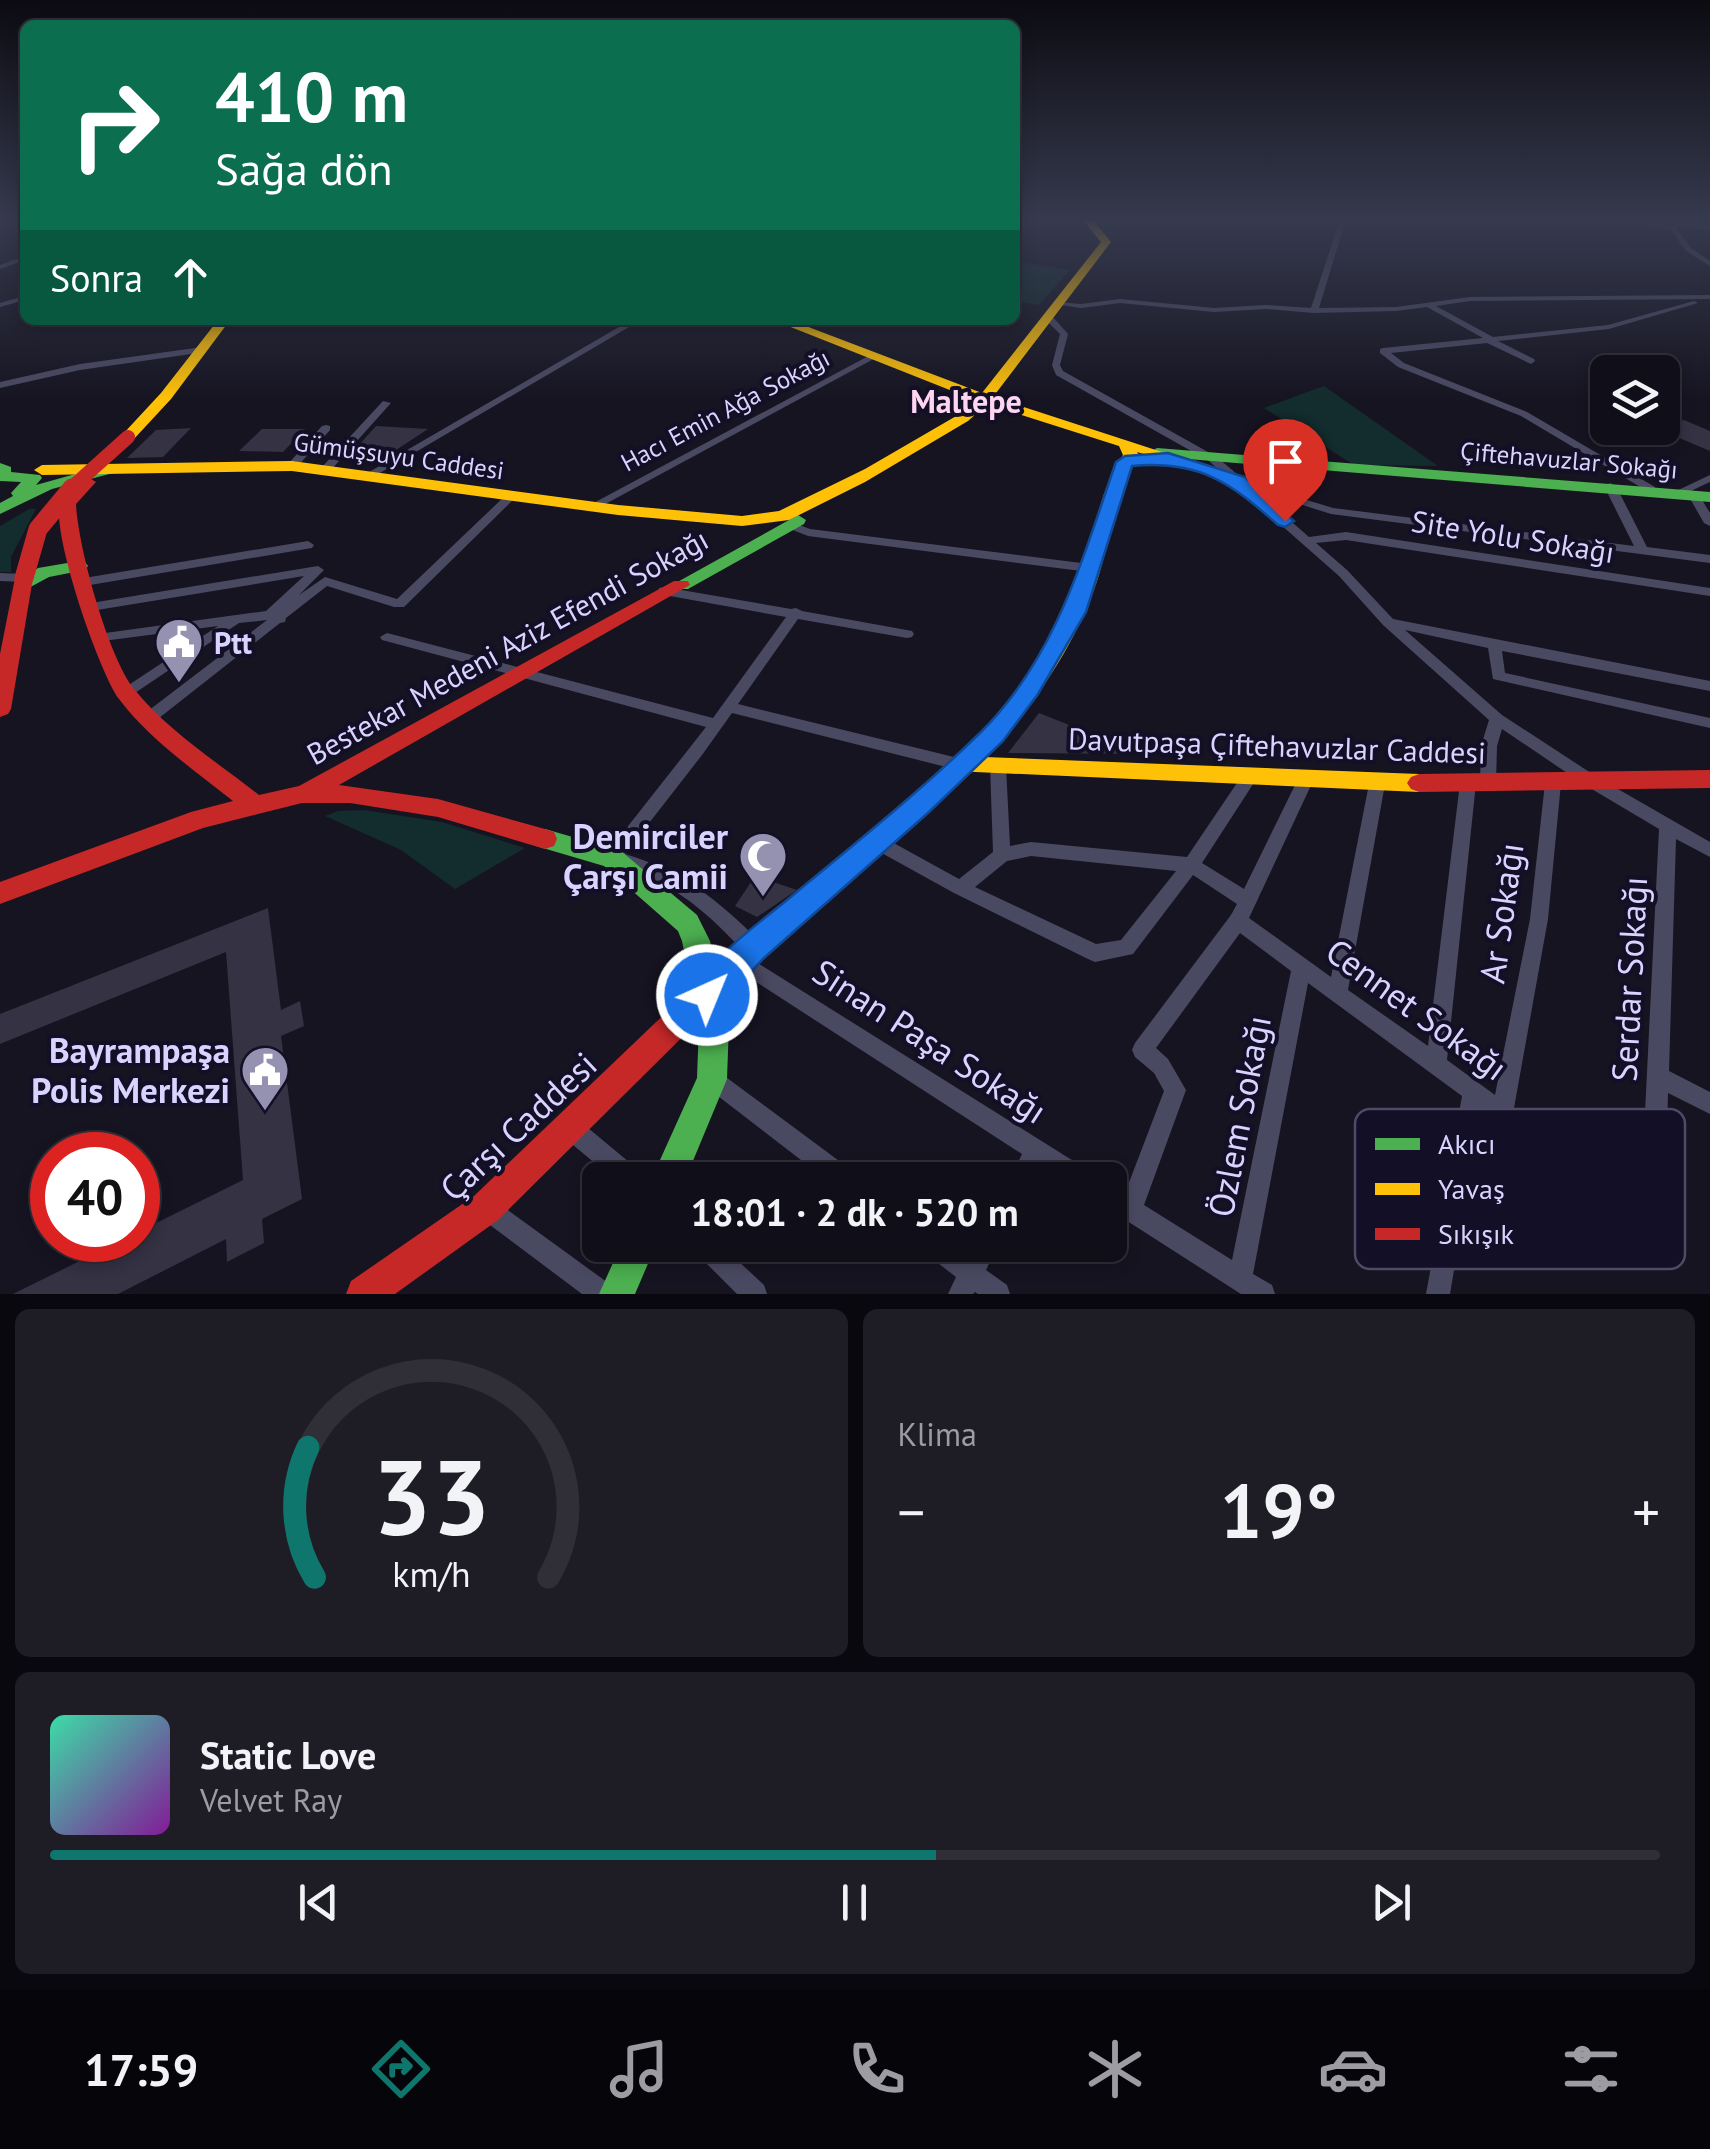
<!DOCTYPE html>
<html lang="tr">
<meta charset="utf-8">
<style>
:root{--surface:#100f19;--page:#1e1d26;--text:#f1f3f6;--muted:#9c9ca2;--line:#302f38;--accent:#0f766e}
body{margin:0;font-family:"PT Sans",sans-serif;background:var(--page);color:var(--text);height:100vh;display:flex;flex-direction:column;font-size:38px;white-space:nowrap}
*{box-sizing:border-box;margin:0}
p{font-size:32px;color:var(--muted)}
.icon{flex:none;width:55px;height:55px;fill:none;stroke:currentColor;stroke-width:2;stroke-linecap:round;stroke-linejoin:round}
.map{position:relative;height:1294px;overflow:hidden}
.details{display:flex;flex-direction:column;gap:15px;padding:15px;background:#09080e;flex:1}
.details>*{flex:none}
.banner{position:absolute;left:20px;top:20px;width:1000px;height:305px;border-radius:15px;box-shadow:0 5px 15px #0003,0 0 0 2px var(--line);background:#0b6e4f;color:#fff;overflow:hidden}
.buttons{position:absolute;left:1590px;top:355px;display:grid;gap:20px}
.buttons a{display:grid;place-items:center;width:90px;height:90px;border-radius:15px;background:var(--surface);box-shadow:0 5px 15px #0003,0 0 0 2px var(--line);font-size:50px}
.speed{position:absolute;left:30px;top:1132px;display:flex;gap:20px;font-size:50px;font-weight:700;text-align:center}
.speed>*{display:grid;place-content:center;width:130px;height:130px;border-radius:50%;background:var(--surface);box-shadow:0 5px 15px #0003,0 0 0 2px var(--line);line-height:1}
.speed .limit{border:15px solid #d22;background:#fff;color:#111}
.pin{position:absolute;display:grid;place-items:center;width:85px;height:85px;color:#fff;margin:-102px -42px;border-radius:50% 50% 50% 0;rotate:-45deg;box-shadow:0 0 10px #0007}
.pin .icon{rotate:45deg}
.me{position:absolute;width:110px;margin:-55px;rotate:44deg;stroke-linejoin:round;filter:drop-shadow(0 0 8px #0008)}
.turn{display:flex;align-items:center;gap:35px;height:210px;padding:0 30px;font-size:45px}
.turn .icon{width:130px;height:130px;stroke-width:2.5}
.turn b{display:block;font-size:70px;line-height:85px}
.then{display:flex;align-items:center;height:95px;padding:0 30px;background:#0003;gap:20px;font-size:38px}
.big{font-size:75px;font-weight:600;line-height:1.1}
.details .tile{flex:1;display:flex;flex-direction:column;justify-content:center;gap:15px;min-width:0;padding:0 35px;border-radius:15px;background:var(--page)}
.details .dial{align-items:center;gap:0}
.dial svg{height:260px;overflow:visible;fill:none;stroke:var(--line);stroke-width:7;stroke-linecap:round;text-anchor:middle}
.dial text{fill:var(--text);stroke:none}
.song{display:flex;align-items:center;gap:30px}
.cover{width:120px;height:120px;border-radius:15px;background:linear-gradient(135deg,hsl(160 70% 55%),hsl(290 70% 35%))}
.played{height:10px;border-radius:5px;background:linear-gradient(90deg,var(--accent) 55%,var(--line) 55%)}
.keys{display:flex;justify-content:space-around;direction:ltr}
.heat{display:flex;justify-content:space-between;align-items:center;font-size:55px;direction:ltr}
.details .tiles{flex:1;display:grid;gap:15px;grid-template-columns:1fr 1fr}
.tile:last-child{grid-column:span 2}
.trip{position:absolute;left:582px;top:1162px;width:545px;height:100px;border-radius:15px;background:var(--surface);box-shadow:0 5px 15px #0003,0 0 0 2px var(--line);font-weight:600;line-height:100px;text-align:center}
.dock{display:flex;height:160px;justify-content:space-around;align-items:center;background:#06060a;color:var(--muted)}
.dock .icon{width:70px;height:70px}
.dock .on{color:var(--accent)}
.dock b{font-size:45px;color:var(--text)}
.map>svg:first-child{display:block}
.green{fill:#132c2d}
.building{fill:#343243}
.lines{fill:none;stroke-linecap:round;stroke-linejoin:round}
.street{fill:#4a4962;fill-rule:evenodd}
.fast{fill:#4caf50;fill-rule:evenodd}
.slow{fill:#ffc107;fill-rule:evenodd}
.jam{fill:#c62828;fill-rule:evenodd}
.jam-bridge-far1{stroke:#c62828;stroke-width:14}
.jam-bridge{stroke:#c62828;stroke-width:19}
.route{fill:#1a73e8;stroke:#114b97;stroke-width:2.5}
.labels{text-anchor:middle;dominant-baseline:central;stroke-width:8;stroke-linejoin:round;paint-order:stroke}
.far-street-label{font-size:25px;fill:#d9d4ff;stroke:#130f26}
.street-label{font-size:30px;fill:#d9d4ff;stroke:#130f26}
.poi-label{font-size:30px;font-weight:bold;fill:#d9d4ff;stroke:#130f26;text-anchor:start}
.far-district-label{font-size:32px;font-weight:bold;fill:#ffd6f0;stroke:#130f26}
.near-poi-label{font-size:35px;font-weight:bold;fill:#d9d4ff;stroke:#130f26;text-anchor:end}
.near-street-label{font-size:35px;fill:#d9d4ff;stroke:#130f26}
.key{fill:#130f26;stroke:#4e4a67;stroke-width:2.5}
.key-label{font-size:28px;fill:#d9d4ff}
</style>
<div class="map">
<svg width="1710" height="1294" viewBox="0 0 1710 1294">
<rect width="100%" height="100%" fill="#161421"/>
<path class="green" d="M1015,261L1070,270L1039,305L1015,301Z
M1324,386L1438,466L1354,465L1264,408Z
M29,509H36L11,557V572H0V526Z
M364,810L442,822L525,848L455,889L401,850L325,816L338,811Z"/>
<path class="building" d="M1684,420L1710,431V451L1658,429Z
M376,426L428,429L381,460L348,457Z
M191,428L163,457L127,458L156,430Z
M262,429H305L283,452L239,451Z
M1039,713L1142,754H1141L1008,753Z
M755,876L797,890L757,917L735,906Z
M268,908L281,1010L300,1001L304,1026L281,1036L302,1199L262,1219L264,1243L227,1262L226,1239L118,1294H13L122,1240H138V1232L243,1180L226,952L0,1044V1014Z"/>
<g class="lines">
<path class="street" d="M1340,219H1346L1319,308L1396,307L1470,297L1710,295V299L1470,301L1436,306L1493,337L1608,325L1694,301L1698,303L1609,329L1498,341L1534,359L1535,361L1531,364L1487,343L1391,353L1404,363L1527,412L1655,487V491H1647L1521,416L1398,367L1380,353V349L1383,348L1483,338L1427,307L1396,311L1314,313L1266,309L1214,312L1120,303L1081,308L1054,304L1058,302L1081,304L1120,299L1214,308L1266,305L1311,308Z
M1614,219H1627L1672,226L1680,219H1686L1683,222L1710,226V230L1680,226L1677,228L1691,248L1710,261V266L1686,251L1671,230Z
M25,256V260L0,269V265Z
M25,296V300L0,307V303Z
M1045,315H1051L1068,334L1060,365L1063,371L1217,457L1245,481L1333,508L1634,546L1604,486L1610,483L1616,486L1647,547L1710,555V563L1331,514L1255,490L1309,537L1346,532L1710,588V596L1346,540L1316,543L1347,570L1393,619L1710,681V691L1502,651L1505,673L1710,718V728L1493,679L1488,648L1405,630L1502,715L1597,777L1710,842V857L1676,839L1669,1071L1710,1092V1114L1668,1093L1665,1195L1656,1214C1645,1219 1634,1219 1623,1214L1481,1110L1450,1294H1426L1462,1096L1308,983L1253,1274L1272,1285L1275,1294H1241L1110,1210V1185L1125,1193L1164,1091L1154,1073L1135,1057L1132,1050L1135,1043L1231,915L1237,904L1193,875L1133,954L1095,962L1088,959L954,893L869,846L866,841L869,836L875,834L881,836L959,879L993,852L990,766L992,762L998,760L1004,762L1006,766L1010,846L1031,842L1187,857L1243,774L1249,772L1255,774L1257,778L1202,863L1244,889L1297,781L1299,777L1305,775L1311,777L1313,781L1249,918L1331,977L1369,784L1371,780L1377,778L1383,780L1385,784L1348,990L1428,1046L1460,783L1462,779L1468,777L1474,779L1476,783L1447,1060L1495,1095L1530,919L1545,783L1547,779L1553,777L1559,779L1561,783L1548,919L1514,1108L1634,1194H1641L1659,829L1585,785L1502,729L1497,746L1496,783L1494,787L1488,789L1482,787L1480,783L1481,746L1489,720L1383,625L1339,576L1230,480L1167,461L1121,464L1120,462L1125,459L1168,455L1220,471L1209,461L1056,375L1052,365L1060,334L1045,319ZM1031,856L1176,871L1121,940L1096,944L975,887L1007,861ZM1240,933L1291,971L1232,1260L1144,1205L1186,1090L1168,1059L1156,1048Z
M631,320H641L373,477L369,478L364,475Z
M202,347L206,350L205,352L80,370L0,388V382L80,364Z
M874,353L881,355L598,508H590L588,506Z
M383,401L391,403L330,471H322V467Z
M326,425L330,426V430L296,468H288V464L322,426Z
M1710,475V482L1682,495L1678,496L1672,493Z
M1694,492L1698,493L1710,513V526L1704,523L1688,495Z
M511,493L515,494V498L404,607H394L327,586L286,618L285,622L280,623L154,722H144L142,718L144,714L267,620L239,623L126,699L119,694L121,690L218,626L103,641L98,640L96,637L98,634L266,611L304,576L91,611L84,607L91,603L318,566L324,570L299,595L325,577L397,599L507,494Z
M789,521L810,529L1089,564L1095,568L1089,572L808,536L785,527L783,525Z
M308,541L314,545L312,548L84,586L78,582L84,578Z
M0,573L24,574L30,578L24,582L0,581Z
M664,587L791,609L796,608L802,611L912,631L914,634L912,637L907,638L798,619L738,704L962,759L968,761L970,765L968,769L962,771L732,713L702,755L625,854C680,870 720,901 760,942L762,948L760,954L753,956L746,954C718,924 690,896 652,879C637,872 621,868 606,863L603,858L706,727L382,640L380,637L387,633L713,718L786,617L659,594L658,591L659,588Z
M740,952L1091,1172L1094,1180H1062L1040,1166L1033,1180H1010L1022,1154L733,967L730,961L733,955Z
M712,1068L719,1072L854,1172L857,1180H827L705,1086L701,1079L705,1072Z
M568,1115L576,1118L641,1172L644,1180H615L560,1134L557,1126L560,1118Z
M486,1196L494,1200L611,1285L614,1294H582L478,1216L474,1208L478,1200Z
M692,1245H721L764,1285L767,1294H737L696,1253Z
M921,1245H953L967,1256L973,1245H998L986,1270L1007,1285L1010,1294H978L975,1292L973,1294H948L956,1277L925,1253Z"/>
<path class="fast" d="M1157,448L1710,492V502L1152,456L1149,453Z
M0,463L11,467V472L40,475L42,478L36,485L111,464L119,469L117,472L52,489L0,514V503L13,496L11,493L21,482L0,481Z
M798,515L806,520L804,524L688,589H674L672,585Z
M79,561L85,562L88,566L85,570L49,577L23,591L14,585L38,568Z
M545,829L621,851L697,915L710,941L729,1024L727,1079L685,1180H651L697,1078L699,1024L682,941L678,931L604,866L536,846L533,839L536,832Z
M621,1245H656L635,1294H599Z"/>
<path class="slow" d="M1082,219H1092L1111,242L993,397L1165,453L1157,458L1137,452L1139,455C1115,492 1111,539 1097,581C1075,646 1033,708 984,757L1419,774L1427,777L1431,783L1427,789L1419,792L954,771L951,765L954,759C1007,707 1055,649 1080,578C1094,536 1099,491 1123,455L1119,446L987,404L968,421L865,482L789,520L742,526L618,515L292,471L42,475L34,470L42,465L292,461L618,505L742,516L779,511L865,469L958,415L975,400L773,320H790L982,393L1101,242Z
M218,320H230L171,399L133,440H123V434L161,393Z"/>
<path class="jam" d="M88,477L96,482L76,504C78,547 108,656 134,689C168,731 217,762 259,795L299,786L674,581H688L690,585L339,785L438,799L545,829L554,832L557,839L554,846L545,849L438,817L350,803H302L203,828L0,904V882L191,812L233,801C194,770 149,739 119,699C99,672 51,533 60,502C64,490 77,481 88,477Z
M24,573L33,578L11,709L8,714L0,717V654L15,578Z
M965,753L973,756L976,762L973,768L763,957L498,1220L395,1294H346L351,1281L474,1196L743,939L957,756Z
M1710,770V788L1419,792L1411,789L1407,783L1411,777L1419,774Z"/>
<path class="jam-bridge-far1" d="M69,490L128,437"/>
<path class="jam-bridge" d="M24,578L38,529L72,488"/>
</g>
<linearGradient id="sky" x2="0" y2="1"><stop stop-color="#0c0b12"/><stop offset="0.55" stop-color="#363a4e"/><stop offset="1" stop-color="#363a4e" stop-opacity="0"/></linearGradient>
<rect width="1710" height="400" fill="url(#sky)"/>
<path class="route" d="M1168,453L1245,477L1294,521L1285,527L1278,525C1230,482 1199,460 1132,466L1086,612L1038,694L1003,741L929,812L764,958L719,1006L707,1011L695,1006L691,995C706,961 758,924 787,900C853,845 921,791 982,731C1056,657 1083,557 1116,462L1125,456Z"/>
<defs>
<g id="civic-pin" transform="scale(2.5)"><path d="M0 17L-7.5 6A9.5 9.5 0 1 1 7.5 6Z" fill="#9591b1" stroke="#130f26"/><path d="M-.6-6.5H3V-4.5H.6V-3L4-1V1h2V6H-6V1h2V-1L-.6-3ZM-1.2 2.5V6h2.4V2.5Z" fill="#fff"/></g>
<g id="mosque-pin" transform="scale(2.5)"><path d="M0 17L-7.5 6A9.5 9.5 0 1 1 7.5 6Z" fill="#9591b1" stroke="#130f26"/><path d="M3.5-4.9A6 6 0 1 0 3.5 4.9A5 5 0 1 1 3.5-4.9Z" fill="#fff"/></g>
</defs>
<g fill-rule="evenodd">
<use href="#civic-pin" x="179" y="642"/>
<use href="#mosque-pin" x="763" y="856"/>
<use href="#civic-pin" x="265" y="1070"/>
</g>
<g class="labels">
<g class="far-street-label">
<text transform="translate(725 410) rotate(-28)">Hacı Emin Ağa Sokağı</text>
<text transform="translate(399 456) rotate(8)">Gümüşsuyu Caddesi</text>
<text transform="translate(1569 460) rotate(5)">Çiftehavuzlar Sokağı</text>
</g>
<g class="street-label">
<text transform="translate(1513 536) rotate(9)">Site Yolu Sokağı</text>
<text transform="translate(507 646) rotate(-29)">Bestekar Medeni Aziz Efendi Sokağı</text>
<text transform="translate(1277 745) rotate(2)">Davutpaşa Çiftehavuzlar Caddesi</text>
</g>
<g class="poi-label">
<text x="214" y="642">Ptt</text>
</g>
<g class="far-district-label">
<text x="966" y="401">Maltepe</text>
</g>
<g class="near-poi-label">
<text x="728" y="836">Demirciler<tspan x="728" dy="40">Çarşı Camii</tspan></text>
<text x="230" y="1050">Bayrampaşa<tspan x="230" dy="40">Polis Merkezi</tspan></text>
</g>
<g class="near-street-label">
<text transform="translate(1501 913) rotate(-82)">Ar Sokağı</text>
<text transform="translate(1629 979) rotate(-87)">Serdar Sokağı</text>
<text transform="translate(1417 1009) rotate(36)">Cennet Sokağı</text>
<text transform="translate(930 1041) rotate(33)">Sinan Paşa Sokağı</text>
<text transform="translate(1239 1116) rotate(-79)">Özlem Sokağı</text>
<text transform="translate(518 1126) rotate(-43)">Çarşı Caddesi</text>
</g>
</g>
<rect x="1355" y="1109" width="330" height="160" rx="15" class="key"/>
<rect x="1375" y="1138" width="45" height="12" fill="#4caf50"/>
<rect x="1375" y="1183" width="45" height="12" fill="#ffc107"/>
<rect x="1375" y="1228" width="45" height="12" fill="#c62828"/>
<g class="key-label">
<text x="1438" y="1154">Akıcı</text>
<text x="1438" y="1199">Yavaş</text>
<text x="1438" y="1244">Sıkışık</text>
</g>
</svg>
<div class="buttons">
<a><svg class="icon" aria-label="layers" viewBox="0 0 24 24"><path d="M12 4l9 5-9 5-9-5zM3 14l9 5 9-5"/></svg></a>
</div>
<div class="speed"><div class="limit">40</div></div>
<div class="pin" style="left:1285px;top:521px;background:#d93025"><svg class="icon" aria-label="arrive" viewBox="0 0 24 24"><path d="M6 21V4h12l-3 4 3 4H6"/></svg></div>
<svg class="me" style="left:707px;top:995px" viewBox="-20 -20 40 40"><circle r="17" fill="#1a73e8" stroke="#fff" stroke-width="3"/><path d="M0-11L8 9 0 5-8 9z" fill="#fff"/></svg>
<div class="trip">18:01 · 2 dk · 520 m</div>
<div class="banner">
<div class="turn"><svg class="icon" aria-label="right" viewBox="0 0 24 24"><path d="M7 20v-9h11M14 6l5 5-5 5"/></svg><div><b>410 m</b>Sağa dön</div></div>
<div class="then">Sonra<svg class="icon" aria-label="ahead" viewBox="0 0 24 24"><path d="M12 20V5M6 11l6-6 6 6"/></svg></div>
</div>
</div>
<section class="details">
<div class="tiles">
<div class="tile dial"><svg viewBox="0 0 100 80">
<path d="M14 69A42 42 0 1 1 86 69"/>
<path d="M14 69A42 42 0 0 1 12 29" stroke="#0f766e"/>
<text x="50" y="56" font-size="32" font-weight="700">33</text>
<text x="50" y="72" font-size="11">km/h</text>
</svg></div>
<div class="tile"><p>Klima</p>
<div class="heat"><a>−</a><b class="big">19°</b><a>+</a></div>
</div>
<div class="tile">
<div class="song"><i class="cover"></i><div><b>Static Love</b><p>Velvet Ray</p></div></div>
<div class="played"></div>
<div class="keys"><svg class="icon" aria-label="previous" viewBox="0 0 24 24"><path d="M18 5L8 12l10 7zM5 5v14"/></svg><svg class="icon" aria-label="pause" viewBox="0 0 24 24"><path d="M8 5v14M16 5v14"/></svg><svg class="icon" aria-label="next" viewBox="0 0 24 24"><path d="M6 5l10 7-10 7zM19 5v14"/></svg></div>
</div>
</div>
</section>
<nav class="dock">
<b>17:59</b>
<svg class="icon on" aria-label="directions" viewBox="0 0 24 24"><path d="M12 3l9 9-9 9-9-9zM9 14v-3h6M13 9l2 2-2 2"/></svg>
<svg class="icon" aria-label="music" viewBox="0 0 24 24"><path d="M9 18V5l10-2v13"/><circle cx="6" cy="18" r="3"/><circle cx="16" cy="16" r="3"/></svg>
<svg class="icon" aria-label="phone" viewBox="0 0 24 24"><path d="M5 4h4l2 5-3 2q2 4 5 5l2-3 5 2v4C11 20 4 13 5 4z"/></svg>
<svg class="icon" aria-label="climate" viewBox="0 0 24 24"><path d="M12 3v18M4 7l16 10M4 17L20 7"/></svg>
<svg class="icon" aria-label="car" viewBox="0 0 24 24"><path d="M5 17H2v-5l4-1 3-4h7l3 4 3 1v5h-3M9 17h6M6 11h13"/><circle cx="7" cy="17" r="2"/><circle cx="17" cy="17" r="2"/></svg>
<svg class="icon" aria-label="filters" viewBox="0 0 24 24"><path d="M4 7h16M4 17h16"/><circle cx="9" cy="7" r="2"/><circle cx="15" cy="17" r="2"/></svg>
</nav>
